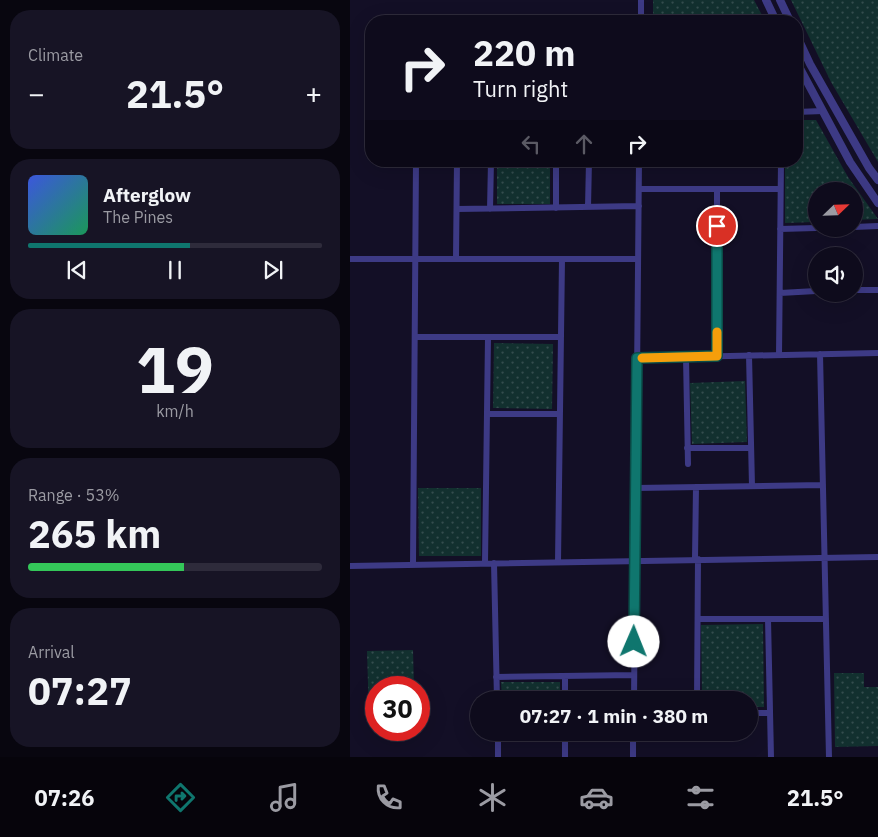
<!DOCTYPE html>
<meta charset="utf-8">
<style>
:root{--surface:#0e0b1c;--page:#171425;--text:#f1f3f6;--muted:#9b9ba3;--line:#2e2b3b;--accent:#0f766e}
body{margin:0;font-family:"IBM Plex Sans",sans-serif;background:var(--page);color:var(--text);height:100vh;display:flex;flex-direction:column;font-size:19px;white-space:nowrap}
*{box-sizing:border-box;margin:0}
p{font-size:16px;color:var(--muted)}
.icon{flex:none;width:28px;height:28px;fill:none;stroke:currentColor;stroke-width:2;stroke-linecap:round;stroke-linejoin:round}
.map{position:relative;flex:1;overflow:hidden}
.details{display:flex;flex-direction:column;gap:10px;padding:10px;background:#08060f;width:350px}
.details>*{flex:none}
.top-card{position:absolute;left:15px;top:15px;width:438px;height:152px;border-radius:20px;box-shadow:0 5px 20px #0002,0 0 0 1px var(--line);background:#0e0b1c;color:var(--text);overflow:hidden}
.needle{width:32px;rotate:67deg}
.tools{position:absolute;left:458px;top:182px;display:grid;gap:10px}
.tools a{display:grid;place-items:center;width:55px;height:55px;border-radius:50%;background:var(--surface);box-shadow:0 5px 20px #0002,0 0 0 1px var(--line);font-size:25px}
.speed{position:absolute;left:15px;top:676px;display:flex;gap:10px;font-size:25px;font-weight:700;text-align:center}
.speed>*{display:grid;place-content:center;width:65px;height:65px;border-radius:50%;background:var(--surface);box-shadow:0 5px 20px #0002,0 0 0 1px var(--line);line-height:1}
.speed .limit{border:8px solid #d22;background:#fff;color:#111}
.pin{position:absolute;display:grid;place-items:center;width:42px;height:42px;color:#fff;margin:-21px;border:2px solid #fff;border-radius:50%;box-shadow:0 1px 5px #0007}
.me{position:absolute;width:55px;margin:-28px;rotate:1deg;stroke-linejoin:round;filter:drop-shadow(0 0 4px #0008)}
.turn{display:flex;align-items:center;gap:18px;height:105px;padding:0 25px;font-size:22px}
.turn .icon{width:65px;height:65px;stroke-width:2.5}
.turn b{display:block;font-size:35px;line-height:42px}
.lanes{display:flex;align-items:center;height:48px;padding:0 25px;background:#0003;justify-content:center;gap:25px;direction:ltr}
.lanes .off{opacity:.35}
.big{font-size:38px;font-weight:700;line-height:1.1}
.details .card{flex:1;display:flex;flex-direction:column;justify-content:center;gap:8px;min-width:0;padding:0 18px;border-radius:20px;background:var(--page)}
.details .dial{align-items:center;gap:0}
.dial b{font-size:65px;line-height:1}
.song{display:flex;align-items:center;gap:15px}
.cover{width:60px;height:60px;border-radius:8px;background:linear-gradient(135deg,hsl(230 70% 55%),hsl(150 70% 35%))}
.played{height:5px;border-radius:2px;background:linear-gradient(90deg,var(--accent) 55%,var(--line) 55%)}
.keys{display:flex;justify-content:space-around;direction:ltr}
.heat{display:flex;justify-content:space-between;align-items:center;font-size:28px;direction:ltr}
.charge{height:8px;border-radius:4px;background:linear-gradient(90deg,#34c759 53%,var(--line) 0)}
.trip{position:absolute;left:120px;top:691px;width:288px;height:50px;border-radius:25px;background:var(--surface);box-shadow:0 5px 20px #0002,0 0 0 1px var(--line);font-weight:700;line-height:50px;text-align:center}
.tab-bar{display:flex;height:80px;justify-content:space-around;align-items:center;background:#06040b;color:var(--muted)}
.tab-bar .icon{width:35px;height:35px}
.tab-bar .on{color:var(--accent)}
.tab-bar b{font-size:22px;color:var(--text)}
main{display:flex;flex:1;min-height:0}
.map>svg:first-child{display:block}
.park{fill:url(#park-dots)}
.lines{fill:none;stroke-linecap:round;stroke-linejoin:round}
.minor{stroke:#3d3a85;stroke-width:6}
.tertiary{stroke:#3d3a85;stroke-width:8}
.route-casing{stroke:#0a4d48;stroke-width:12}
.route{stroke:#0f766e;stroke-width:9}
.slow{stroke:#f59e0b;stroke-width:9}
</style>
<main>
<section class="details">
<div class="card"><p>Climate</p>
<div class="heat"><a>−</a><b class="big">21.5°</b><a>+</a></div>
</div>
<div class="card">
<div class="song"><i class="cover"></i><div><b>Afterglow</b><p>The Pines</p></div></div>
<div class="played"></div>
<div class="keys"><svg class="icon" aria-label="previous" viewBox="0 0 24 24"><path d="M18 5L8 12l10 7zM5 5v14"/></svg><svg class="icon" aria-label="pause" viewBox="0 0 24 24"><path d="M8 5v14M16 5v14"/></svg><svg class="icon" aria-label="next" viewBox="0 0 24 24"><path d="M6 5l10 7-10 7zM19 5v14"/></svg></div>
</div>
<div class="card dial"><b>19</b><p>km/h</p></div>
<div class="card"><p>Range · 53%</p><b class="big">265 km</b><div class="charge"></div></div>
<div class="card"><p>Arrival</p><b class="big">07:27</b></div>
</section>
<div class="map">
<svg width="528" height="757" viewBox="0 0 528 757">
<defs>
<pattern id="park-dots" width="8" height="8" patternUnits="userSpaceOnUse" patternTransform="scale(1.25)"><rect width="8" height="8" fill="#12302f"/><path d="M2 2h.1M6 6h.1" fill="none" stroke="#344d4e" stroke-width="1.8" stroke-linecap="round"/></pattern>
</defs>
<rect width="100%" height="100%" fill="#130f26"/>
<path class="park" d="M303,0H404L415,21H303Z
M441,0H528V162L481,82Z
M446,120H466L498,177L528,219L504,220V191H466V222L435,223V161H446Z
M147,165H200V204H147Z
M144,343L203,344L202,409L143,408Z
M395,381L397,442L342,444L340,383Z
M68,488H131V556H69Z
M413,624L414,707H399V700H352L351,625Z
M63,650L64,687L26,688V716L19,717L17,651Z
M484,673H514V687H528V746L485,747Z
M151,682H210V700H152Z"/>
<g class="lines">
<path class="minor" d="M291,21V0
M446,112L473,111
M178,161L206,162
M289,189H430
M238,207L239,161
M206,208V161
M107,209L289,206
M140,209L141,161
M504,227L528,226
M430,229L466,228
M106,258L107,161
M0,259H288
M504,290H528
M430,293L466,291
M65,337H211
M470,354L479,757
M399,355L402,486
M429,355L431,161
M367,356V189
M336,357L338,464
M287,358L528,353
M137,414H210
M337,448H401
M286,488L473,485
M345,559L346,487
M208,562L212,259
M135,563L138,337
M144,563L147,700
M63,565L66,161
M0,566L528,557
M348,619H476
M418,619L421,757
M146,677L284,675
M215,700V676
M284,700L289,161
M347,700L348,559
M399,713H420
M148,732V757
M148,736L215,734
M215,757V732
M283,757V732"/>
<path class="tertiary" d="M416,0L426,21
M430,0L440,21
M446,34L460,64L519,168L528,180
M446,61L500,162L528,203"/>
</g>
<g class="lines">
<g class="route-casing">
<path id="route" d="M284,642L287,358L367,356V226"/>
</g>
<use href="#route" class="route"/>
<path class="slow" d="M292,358L367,356V332"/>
</g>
</svg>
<div class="tools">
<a><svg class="needle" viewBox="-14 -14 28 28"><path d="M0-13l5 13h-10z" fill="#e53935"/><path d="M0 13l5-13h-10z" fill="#9b9ba3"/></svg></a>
<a><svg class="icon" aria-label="sound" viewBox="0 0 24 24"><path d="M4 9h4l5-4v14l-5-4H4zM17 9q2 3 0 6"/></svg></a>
</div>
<div class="speed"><div class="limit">30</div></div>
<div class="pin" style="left:367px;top:226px;background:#d93025"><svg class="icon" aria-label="arrive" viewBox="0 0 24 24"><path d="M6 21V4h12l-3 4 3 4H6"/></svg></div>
<svg class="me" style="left:284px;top:642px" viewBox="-20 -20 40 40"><circle r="19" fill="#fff"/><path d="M0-13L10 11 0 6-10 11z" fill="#0f766e"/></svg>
<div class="trip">07:27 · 1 min · 380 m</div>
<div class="top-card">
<div class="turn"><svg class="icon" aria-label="right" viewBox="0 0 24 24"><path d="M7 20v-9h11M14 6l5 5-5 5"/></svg><div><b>220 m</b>Turn right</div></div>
<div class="lanes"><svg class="icon off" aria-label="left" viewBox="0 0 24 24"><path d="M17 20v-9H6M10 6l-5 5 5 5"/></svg><svg class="icon off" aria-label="ahead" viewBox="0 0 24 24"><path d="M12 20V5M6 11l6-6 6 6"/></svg><svg class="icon" aria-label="right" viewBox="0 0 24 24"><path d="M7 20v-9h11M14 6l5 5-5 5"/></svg></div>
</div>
</div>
</main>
<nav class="tab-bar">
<b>07:26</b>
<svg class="icon on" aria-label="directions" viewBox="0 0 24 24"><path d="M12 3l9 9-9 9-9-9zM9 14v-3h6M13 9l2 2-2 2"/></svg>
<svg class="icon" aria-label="music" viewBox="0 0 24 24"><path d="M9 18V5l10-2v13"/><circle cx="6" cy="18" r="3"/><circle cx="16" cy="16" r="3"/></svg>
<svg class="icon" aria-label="phone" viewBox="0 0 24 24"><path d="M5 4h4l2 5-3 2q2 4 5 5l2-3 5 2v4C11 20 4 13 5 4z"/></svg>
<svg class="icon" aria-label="climate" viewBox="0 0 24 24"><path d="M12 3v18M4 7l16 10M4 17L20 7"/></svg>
<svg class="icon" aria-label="car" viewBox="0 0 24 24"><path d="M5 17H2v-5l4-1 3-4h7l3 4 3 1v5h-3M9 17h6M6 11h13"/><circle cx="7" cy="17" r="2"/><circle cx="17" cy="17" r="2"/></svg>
<svg class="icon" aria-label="filters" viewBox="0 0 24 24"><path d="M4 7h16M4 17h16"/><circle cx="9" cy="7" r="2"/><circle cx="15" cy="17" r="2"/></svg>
<b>21.5°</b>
</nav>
